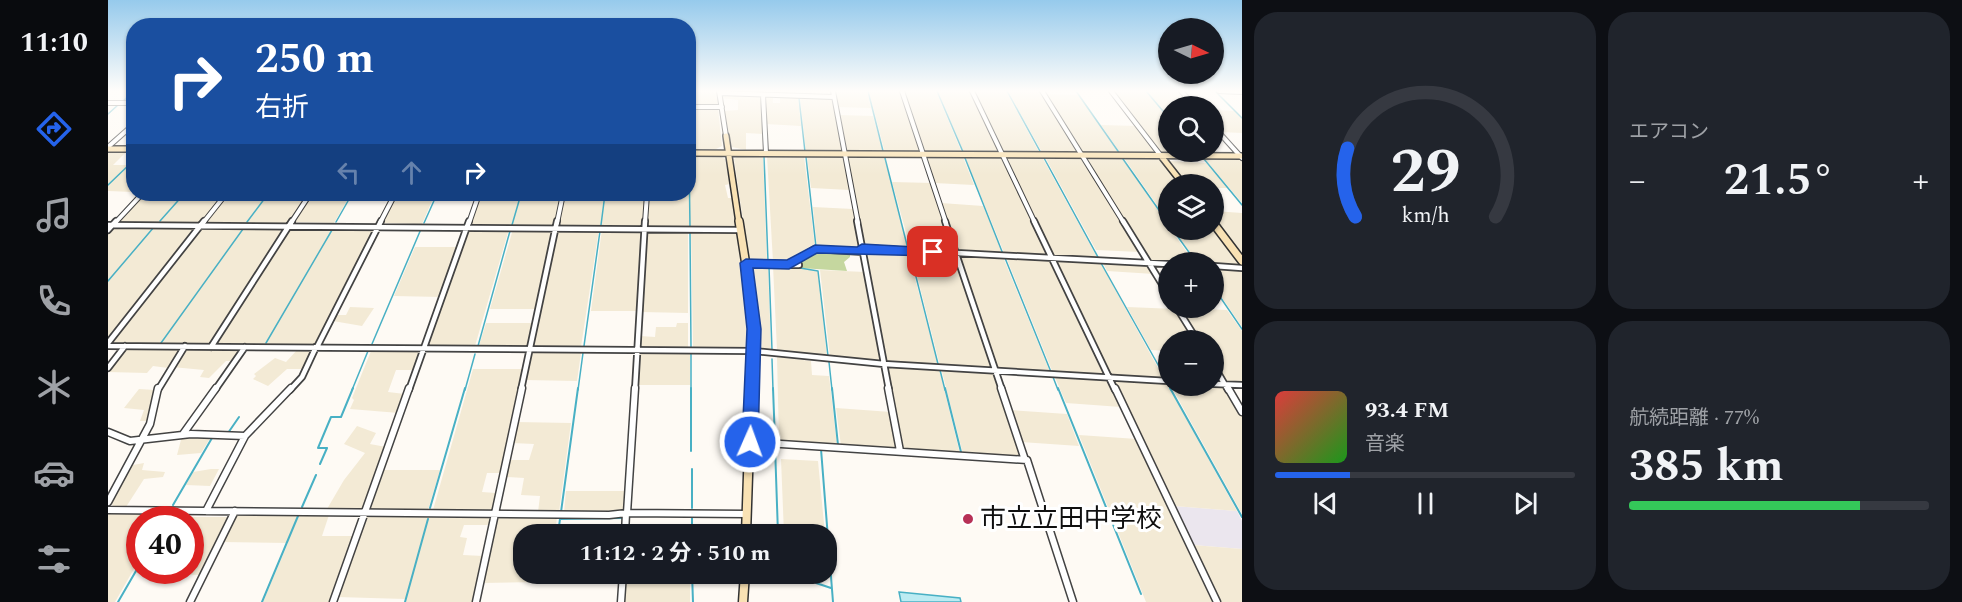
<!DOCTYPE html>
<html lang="ja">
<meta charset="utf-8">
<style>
:root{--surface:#171b24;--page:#20242c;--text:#f1f3f6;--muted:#9ea1a6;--line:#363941;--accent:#2563eb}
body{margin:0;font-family:Spectral,"Noto Sans JP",serif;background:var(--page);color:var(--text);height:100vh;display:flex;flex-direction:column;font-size:22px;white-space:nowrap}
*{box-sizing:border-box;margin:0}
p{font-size:20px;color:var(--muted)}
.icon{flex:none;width:33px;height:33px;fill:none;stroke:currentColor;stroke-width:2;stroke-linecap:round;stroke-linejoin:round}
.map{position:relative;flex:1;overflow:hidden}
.panel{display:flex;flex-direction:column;gap:12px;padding:12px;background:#0d0f14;width:720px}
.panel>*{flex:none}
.banner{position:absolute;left:18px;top:18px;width:570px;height:183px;border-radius:24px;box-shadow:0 2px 4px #0004;background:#1a4fa0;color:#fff;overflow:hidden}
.needle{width:39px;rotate:95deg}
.tools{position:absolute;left:1050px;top:18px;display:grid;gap:12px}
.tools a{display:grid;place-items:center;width:66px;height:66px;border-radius:50%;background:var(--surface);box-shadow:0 2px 4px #0004;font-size:30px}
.speed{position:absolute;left:18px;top:506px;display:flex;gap:12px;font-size:30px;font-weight:700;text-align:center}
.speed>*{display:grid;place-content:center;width:78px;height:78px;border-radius:50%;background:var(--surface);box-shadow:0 2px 4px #0004;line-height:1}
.speed .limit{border:9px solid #d22;background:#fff;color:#111}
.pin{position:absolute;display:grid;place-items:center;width:51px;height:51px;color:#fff;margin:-26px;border-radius:12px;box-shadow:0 3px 9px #0006}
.me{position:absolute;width:66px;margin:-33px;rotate:2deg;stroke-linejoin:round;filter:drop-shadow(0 0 4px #0008)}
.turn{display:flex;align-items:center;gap:21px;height:126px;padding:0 30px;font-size:27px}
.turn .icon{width:78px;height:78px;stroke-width:2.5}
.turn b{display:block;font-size:42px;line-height:51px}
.lanes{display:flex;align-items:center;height:57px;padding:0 30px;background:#0003;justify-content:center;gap:30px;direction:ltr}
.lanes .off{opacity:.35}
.big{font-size:45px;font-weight:700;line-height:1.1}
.panel .card{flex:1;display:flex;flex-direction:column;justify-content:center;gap:9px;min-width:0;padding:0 21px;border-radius:24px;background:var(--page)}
.panel .dial{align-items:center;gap:0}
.dial svg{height:156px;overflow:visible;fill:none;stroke:var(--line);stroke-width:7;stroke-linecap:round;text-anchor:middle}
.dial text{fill:var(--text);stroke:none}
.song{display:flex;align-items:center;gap:18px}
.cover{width:72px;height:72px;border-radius:9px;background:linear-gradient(135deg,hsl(0 70% 55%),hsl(120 70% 35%))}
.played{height:6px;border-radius:3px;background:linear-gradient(90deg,var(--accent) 25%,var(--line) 25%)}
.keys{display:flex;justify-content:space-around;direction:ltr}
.heat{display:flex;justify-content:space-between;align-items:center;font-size:33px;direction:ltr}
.charge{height:9px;border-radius:4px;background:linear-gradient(90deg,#34c759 77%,var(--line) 0)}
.panel .tiles{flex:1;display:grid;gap:12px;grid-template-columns:repeat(2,1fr)}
.trip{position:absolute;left:405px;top:524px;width:324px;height:60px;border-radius:24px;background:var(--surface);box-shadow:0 2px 4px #0004;font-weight:700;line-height:60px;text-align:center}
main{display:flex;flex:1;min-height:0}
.tab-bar{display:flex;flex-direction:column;width:108px;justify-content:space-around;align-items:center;background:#090b0e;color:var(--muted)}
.tab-bar .icon{width:42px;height:42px}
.tab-bar .selected{color:var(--accent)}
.tab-bar b{font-size:27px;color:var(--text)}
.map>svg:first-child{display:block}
.industrial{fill:#ebe6ee}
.farmland{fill:#f3ead5}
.forest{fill:#c5d79f}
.water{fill:#bcebf2;stroke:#48b0c4;stroke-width:1.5}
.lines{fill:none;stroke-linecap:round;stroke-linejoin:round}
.stream-far1{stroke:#48b0c4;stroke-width:1.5}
.stream{stroke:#48b0c4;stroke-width:2}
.street-far2-casing{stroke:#434343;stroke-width:6}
.street-far1-casing{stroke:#434343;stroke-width:8}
.street-casing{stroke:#434343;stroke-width:9}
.secondary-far2-casing{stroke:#323232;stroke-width:8}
.secondary-far1-casing{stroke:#323232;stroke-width:10}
.secondary-casing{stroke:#323232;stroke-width:11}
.street-far2{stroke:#fff;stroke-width:4}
.street-far1{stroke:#fff;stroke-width:4.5}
.street{stroke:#fff;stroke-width:6}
.secondary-far2{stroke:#f9e2b4;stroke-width:5}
.secondary-far1{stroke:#f9e2b4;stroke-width:7}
.secondary{stroke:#f9e2b4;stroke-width:8}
.route{fill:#2563eb;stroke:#184099;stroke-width:1.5}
.poi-dot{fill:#b73156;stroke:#fff;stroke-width:2}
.labels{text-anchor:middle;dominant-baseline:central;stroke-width:6;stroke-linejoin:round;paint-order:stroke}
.near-poi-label{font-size:26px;fill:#101010;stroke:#fff;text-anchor:start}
</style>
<main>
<nav class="tab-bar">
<b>11:10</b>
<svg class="icon selected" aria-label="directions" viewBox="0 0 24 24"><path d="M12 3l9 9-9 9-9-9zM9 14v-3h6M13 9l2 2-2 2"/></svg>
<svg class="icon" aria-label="music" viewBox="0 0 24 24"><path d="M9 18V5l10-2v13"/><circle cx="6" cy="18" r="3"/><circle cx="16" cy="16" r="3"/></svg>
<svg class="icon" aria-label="phone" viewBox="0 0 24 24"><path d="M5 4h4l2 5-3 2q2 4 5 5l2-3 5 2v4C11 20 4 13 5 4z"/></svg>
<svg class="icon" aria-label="climate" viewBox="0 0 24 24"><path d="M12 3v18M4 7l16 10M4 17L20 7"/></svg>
<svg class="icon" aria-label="car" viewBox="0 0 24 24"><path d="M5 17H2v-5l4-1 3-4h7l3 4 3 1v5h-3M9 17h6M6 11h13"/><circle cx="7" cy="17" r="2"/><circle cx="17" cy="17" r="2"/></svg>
<svg class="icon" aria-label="filters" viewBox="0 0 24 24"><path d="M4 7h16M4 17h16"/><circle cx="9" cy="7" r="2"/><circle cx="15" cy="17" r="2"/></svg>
</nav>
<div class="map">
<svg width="1134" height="602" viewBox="0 0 1134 602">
<rect width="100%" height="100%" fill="#fefaf4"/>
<path class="industrial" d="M1066,506L1129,511L1134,521V549L1085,545Z"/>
<path class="farmland" d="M581,91L608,93L610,106H581Z
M726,91H759L763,108L729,107Z
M761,91H793L814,152L777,153Z
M796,91H828L854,153L816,152Z
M830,91H863L892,153H856Z
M866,91H898L932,154L895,153Z
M900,91H933L971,153L935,154Z
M1005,91H1037L1060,118V152H1088L1091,155L1053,153Z
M1039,91H1072L1086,106H1060V116Z
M614,94L653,95L655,134L638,133V150L624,147L616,111L630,110V100L614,98Z
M938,94L971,95L1011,154H976Z
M657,95H665V103H672V96L690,97L693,126L658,124Z
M692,97L725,99L735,151L698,152Z
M580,108H610L614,146L608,149L581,150Z
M1106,110L1127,111L1134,119V133L1112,132L1106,125Z
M731,115L765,116L775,153L738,152Z
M993,125L1029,126L1050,153L1013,154Z
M0,152H18L5,165H21L25,161V192L0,191Z
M581,155H610L617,159L622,184L617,185L620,198H625L629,228L538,226L540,194H580Z
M632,155H655L659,263L641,261L626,159Z
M659,156H696L707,247L680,263L665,262Z
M699,156H735L742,190L703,188Z
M739,156H776L800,250L756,247Z
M818,157H855L866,185L826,183Z
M857,157H893L941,256L897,255Z
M898,157H934L990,259L945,256Z
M937,157L974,158L1032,252L988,250Z
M977,157L1014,158L1060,225V230H1063L1086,262H1043Z
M1016,158H1051L1071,184H1060V221Z
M1096,158L1134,159V203Z
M1061,161L1098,163L1120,188H1106V184H1079Z
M784,182L824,183L846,251L803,250Z
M35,194H117L92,223H8Z
M119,194H201L181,224L96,223Z
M203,194H243L226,223L185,222Z
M288,194H327L314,224L273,223Z
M372,194H454L447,225H362Z
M456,194H537L535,226L450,225Z
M833,203L875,206L895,254L849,252Z
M705,207L745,209L752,249L709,248Z
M1106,211L1134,213V256L1106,219Z
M5,226H89L0,341V231Z
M94,226L177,227L104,343H3Z
M181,228L268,229L208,345L108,344Z
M360,228L401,229L367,346H320L319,345Z
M405,229H445L429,309H382Z
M491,229L473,347H425L449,230Z
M494,229L534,230L529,311H483Z
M1106,229L1133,266L1089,262L1066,230Z
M538,230H580V313L533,312Z
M583,230L629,231L640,323L641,344L636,348H585Z
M307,247H350L333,297L286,296Z
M757,250L800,252L830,365L777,362Z
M803,252L846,254L884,368L832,366Z
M850,255L895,257L942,372L889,369Z
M898,257L944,260L998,375L945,373Z
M947,259L992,262L1056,379L1004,376Z
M994,261L1039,264L1046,274L999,271Z
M642,265L660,266L663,351L653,349L650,346Z
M665,266L690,267L710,272L719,357L669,350Z
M1106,267L1134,268V327L1106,286Z
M712,270L757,272L774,361L722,357Z
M242,307L266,308L254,326L225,321L228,315H238Z
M1019,307L1068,309L1088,340H1060V351L1043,350Z
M1071,308L1119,310L1134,331V384L1117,381L1106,363V340H1091Z
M378,323H426L421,346H371Z
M569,323H580V348L531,347L532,336L547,337L548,327H568Z
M18,348L71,350L60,368L45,366L39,373L0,372Z
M78,349H132L124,361H118L101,378L92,377L96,370L64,367Z
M189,350L204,351L196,369H179L160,386L145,379L148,376L146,374L167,358L178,362Z
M263,351H311L306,370H288L280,392L297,394L291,413L242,409L246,400L244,398Z
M425,352L473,353L469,381L417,380L422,354Z
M531,353L582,354V385H530L528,383Z
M669,357L703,361L704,375L721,376L729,445L671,441Z
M779,365L831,368L852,454L794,450Z
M833,368L886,373L913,456L855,454Z
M365,369H415L393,473H379L374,492L388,493L384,509L383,511L325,510Z
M946,375L999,378L1013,407L958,403Z
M1005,379L1058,382L1129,511L1066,506Z
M1063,386H1113L1117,387L1134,415V514Z
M31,389L47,390L42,421H32L36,410L16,408Z
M728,408L783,412L790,449L733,446Z
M902,410L959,414L971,446L913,442Z
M408,422L463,423L451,512H430L432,496L413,495L416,478L398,477L401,460H421L426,444L404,443Z
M249,426L268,433L262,444L278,447L256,510L219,509L236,480L257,453L236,444Z
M971,435L1029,439L1105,602H1038Z
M74,436L103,437L93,453L69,455Z
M673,459L710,461L717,534H676Z
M36,463L34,470L57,472L55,477L36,479L18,507H5L3,502L17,475L25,465Z
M103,469H111L102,486L78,485L85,472Z
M275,470H332L320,510H262Z
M458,491H518L517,510L500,512H456Z
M0,512L59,513L55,519H32L31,560L7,602H0Z
M128,514L221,515L214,536H246L223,602H155L180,543L114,542Z
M259,515L383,518L381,525H356L352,537L359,538L355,555L375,556L364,602H297V599L229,597Z
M60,517H122L93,575L28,573L31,567L32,570H82V519H59Z
M389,517H449L447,534H416V573H438L432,582L374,583Z
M1085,545L1134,549V602H1112Z
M517,573H582V602H515Z"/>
<path class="forest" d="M709,250L742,252V257L736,262L739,271L692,268L694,265L691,263Z"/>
<path class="water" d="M791,592L852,598L853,602H793Z"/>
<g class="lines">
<path class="stream-far1" d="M760,91L775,151
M829,91L855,152
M899,91L933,153
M968,91L1012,154
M1038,91L1060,117
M1108,92L1134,118
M691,98L697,152
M15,101L26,91
M581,105V96H584L585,91
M581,108V149
M0,114L10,105
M656,156L660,261
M698,157L708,247
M777,158L800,249
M857,158L895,254
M936,158L991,259
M1015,159L1060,223
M1096,159L1134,205
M0,185L26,160
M52,221L76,194
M139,222L160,194
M228,222L244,194
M316,223L329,194
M404,225L413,194
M493,225L497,194
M580,227H582L581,156
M1065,230L1088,262
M582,231L583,347
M802,253L830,364
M897,258L943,372
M993,263L1058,379
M661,267L664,350
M692,268L710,271L720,356
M0,281L46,227
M1106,288L1134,329
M53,343L135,229
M158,343L224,230
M264,344L313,229
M370,346L402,231
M476,346L492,231
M583,353V390
M664,359L665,390
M721,362L724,390
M832,370L837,390
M945,377L950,390
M1061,386L1063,390
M244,390L260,351
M357,390L367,354
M470,390L475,353"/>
<path class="stream" d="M583,388V451
M665,388L667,441
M724,388L730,445
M837,388L853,452
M950,388L1033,594
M1062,388L1134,517
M120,433L131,417
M667,446L670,534
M713,449L725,602
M906,462L914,463
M212,464L219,448H210L223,417H233L245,388
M584,469V508
M65,505L104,438
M194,507L208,475
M322,508L357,388
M453,512L470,388
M584,518V534
M57,519L59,516
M450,534L452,519L514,518
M584,573L585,602
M707,573L708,583L723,588
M10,602L32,564
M154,602L190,516
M297,602L320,519"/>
<g class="street-far2-casing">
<path id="street-far2" d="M611,91L618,136
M725,91L750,223
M794,91L838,223
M864,91L927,223
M934,91L1016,223
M1003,91L1053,156
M1073,91L1087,106
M1111,91L1134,92
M612,93L726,97
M655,95L658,153
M0,103H26
M580,107H614
M1106,127L1134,158
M0,147L26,124
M7,223L34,194
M95,223L118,194
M183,223L202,194
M272,223L287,194
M361,223L371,194
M449,223L455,194
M537,223L539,194"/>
</g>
<g class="street-far1-casing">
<path id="street-far1" d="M749,221L781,390
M837,221L894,390
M926,221L1007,390
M1015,221L1060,294
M0,225L633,230
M0,230L8,221
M754,248L1060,264
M638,263L681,265L707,249L755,252
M681,265H691
M1106,266L1134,268
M1069,308L1089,340
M0,343L96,221
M0,346L646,351L776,364L1060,381
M103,347L184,221
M209,347L273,221
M1106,366L1120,390
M0,368L17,346
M1106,384L1134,385
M50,390L77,346
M107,390L137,347
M182,390L194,377L208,347
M301,390L361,221
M413,390L449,221
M527,390L537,221"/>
</g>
<g class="street-casing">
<path id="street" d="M780,388L792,451
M893,388L917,460
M1007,388L1109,602
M1120,388L1134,412
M0,432L22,441L83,434L137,436
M75,434L108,388
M642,442L919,460L965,602
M0,502L42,424L50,388
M0,510L501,515L519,513L639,514
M98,511L137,436L183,388
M519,513L527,388
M517,534L518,513
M82,602L127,511
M225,602L301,388
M368,602L414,388
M513,602L515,573"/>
</g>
<g class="secondary-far2-casing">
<path id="secondary-far2" d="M618,136L631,223
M0,149H26
M580,153L1134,156
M1053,156L1075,184"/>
</g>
<g class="secondary-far1-casing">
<path id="secondary-far1" d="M631,221L646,316L643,390
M1106,224L1134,261"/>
</g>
<g class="secondary-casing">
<path id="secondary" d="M638,534L643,388
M635,602L637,573"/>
</g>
<use href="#street-far2" class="street-far2"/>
<use href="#street-far1" class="street-far1"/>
<use href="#street" class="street"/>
<use href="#secondary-far2" class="secondary-far2"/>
<use href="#secondary-far1" class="secondary-far1"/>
<use href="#secondary" class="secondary"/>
</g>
<linearGradient id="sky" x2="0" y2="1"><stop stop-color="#96caec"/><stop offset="0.52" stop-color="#fffdfa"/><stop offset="1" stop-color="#fffdfa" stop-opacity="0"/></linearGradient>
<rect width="1134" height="175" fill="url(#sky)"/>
<path class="route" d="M754,244L825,248L831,252L825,256L709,253L681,269L645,268L653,329L650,442L648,447L642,449L636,447L634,442L639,329L632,263L638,259L679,260L707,245L749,247Z"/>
<circle class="poi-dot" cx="860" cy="519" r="6"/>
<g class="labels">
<g class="near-poi-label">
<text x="872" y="519">市立立田中学校</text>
</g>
</g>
</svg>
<div class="tools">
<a><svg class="needle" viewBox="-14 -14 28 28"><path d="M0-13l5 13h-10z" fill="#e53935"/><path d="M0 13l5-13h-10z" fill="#9ea1a6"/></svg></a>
<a><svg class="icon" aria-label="search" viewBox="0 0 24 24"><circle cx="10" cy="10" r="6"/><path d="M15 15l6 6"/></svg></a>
<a><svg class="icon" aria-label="layers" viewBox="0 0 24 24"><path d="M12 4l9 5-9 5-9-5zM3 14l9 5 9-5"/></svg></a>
<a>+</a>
<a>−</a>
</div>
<div class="speed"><div class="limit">40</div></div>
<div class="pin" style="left:825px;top:252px;background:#d93025"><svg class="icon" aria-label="arrive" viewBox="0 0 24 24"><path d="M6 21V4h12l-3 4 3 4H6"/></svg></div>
<svg class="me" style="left:642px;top:442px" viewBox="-20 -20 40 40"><circle r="17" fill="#2563eb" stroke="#fff" stroke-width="3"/><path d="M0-11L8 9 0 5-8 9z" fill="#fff"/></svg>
<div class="trip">11:12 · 2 分 · 510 m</div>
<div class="banner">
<div class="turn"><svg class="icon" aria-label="right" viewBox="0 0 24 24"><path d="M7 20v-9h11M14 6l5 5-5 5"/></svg><div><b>250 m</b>右折</div></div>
<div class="lanes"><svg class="icon off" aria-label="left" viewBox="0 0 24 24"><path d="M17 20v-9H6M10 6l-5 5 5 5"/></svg><svg class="icon off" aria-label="ahead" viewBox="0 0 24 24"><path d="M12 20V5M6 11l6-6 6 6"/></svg><svg class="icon" aria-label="right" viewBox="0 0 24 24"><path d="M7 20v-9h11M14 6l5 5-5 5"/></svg></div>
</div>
</div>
<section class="panel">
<div class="tiles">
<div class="card dial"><svg viewBox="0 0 100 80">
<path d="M14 69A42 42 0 1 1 86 69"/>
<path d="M14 69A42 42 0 0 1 10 34" stroke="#2563eb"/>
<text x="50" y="56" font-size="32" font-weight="700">29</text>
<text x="50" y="72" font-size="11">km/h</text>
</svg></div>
<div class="card"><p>エアコン</p>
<div class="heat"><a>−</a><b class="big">21.5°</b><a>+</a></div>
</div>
<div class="card">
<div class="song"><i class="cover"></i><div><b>93.4 FM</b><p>音楽</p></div></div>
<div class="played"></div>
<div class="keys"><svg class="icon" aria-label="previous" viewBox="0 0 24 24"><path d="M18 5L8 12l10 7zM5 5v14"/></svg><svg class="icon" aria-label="pause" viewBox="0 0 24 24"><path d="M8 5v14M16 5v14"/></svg><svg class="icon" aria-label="next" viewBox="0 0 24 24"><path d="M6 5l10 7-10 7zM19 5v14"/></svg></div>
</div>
<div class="card"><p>航続距離 · 77%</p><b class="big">385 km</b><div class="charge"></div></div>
</div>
</section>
</main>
